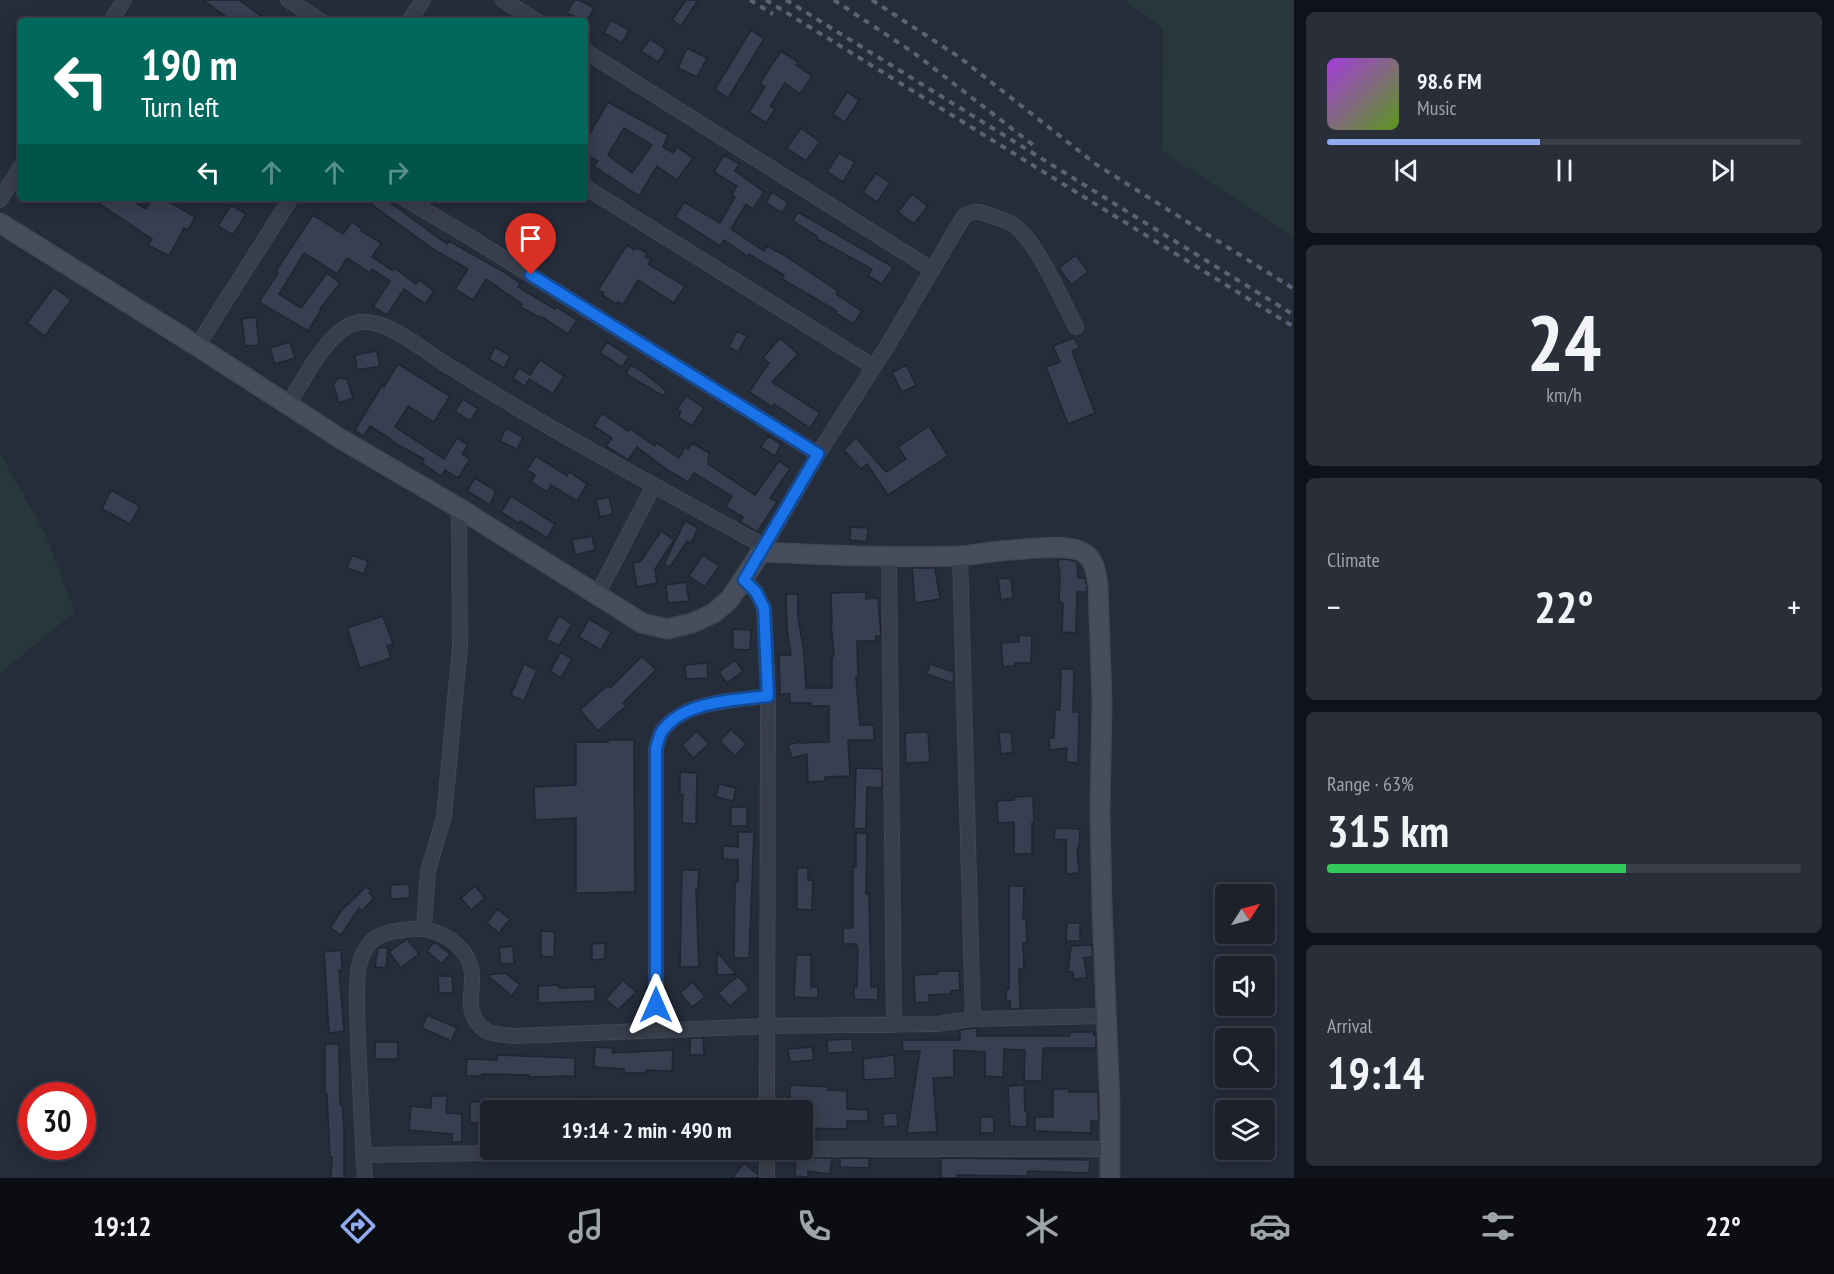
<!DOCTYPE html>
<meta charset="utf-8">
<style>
:root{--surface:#1c212c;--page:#292e38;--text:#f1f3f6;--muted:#a0a3a9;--line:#3a3e48;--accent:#90abef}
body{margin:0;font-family:"PT Sans Narrow",sans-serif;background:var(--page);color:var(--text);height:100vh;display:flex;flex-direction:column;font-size:22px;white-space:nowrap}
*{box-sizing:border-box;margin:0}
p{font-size:20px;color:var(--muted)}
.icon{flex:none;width:33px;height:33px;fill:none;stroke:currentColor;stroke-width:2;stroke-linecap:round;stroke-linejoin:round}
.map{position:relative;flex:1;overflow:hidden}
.drawer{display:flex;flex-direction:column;gap:12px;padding:12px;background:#0f1218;width:540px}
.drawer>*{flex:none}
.top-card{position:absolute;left:18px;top:18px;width:570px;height:183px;border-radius:6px;box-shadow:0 3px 15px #0003,0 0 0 2px var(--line);background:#00695c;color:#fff;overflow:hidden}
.needle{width:39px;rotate:54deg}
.fabs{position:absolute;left:1215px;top:884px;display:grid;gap:12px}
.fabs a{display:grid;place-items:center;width:60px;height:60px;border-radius:6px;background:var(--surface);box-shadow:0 3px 15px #0003,0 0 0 2px var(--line);font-size:30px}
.speed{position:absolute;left:18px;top:1082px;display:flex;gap:12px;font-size:30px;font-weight:700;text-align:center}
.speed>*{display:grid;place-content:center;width:78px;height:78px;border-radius:50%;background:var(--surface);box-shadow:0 3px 15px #0003,0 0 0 2px var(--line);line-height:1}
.speed .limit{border:9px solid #d22;background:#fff;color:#111}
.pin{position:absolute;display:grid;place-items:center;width:51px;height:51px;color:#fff;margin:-62px -26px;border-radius:50% 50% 50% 0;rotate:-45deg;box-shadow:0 0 6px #0007}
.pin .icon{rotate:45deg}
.me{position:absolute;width:66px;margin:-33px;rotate:0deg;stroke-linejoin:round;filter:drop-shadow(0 0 4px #0008)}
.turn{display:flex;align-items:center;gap:21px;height:126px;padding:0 24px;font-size:27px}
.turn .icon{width:78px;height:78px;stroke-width:2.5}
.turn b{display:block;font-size:42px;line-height:51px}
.lanes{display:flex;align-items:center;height:57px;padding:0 24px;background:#0003;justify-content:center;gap:30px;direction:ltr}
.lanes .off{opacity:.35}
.big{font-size:45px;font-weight:600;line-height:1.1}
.drawer .tile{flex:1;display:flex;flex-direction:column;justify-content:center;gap:9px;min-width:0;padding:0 21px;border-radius:9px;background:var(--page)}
.drawer .dial{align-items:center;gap:0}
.dial b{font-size:78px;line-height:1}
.song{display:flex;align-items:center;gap:18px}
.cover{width:72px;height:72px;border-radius:9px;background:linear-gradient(135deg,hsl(280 70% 55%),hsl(90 70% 35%))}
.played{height:6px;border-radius:3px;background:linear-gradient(90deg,var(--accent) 45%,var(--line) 45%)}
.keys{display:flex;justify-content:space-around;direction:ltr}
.heat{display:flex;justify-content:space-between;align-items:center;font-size:33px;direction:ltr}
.charge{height:9px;border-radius:4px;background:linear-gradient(90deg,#34c759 63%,var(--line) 0)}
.trip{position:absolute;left:480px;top:1100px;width:333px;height:60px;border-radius:6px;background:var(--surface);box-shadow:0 3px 15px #0003,0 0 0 2px var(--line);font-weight:600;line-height:60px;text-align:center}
.menu{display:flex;height:96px;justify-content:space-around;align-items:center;background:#0b0d12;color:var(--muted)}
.menu .icon{width:42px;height:42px}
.menu .active{color:var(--accent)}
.menu b{font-size:27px;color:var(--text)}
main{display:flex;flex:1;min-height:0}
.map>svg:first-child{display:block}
.green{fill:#27373b}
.building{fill:#373f50;stroke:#202531;stroke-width:1.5;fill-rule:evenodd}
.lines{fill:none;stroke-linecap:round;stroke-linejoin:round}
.street-casing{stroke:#424754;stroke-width:16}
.secondary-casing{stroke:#424754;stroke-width:21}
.street{stroke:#383e4b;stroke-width:14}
.secondary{stroke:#474d5d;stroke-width:18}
.rail{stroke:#5b6271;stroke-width:4;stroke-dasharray:6 6;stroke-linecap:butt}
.route-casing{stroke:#114b97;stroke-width:15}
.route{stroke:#1a73e8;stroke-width:10}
</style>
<main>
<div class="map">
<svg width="1294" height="1178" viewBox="0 0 1294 1178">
<rect width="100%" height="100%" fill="#252c3a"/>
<path class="green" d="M1124,0H1294V238L1162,151L1163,29Z
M0,453L45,533L75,612L0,673Z"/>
<path class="building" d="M203,0H239L268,21H232Z
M574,0H579L594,8L586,23L585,21L567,13Z
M686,0H698L681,26L672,20Z
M611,20L629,30L622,43L604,33Z
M751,30L764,39L728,98L715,89Z
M650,39L666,50L658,62L641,51Z
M687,48L707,58L697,77L678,68Z
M781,51L798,62L796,65L812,76L800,94L785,83L770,106L775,109L766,123L749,112L765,87L760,83Z
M847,92L859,100L845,122L833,114Z
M608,102L668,135L663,147L673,153L677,147L693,158L677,180L657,166L639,196L594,166L598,161L585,154V142ZM624,128L652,145L632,173L608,155Z
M801,128L820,142L806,161L787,148Z
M839,153L855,162L843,182L827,172Z
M724,155L739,164L735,171L764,192L753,209L746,204L731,229L764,251L767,246L784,255L838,291L836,294L862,311L853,324L836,313L837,311L782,279L784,275L749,254L747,256L724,240L720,246L675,217L684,202L720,223L735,197L732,194L737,186L714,172Z
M876,173L890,183L877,202L863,192Z
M772,192L788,202L782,213L766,203Z
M912,194L928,206L914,224L898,212Z
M91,198H128L146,209L153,198H171L169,202L195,217L188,230L184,228L169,256L148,245L152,239Z
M363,198H384L447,244L449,241L504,272L520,283L518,287L555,309L557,307L577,320L568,334L542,317L541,318L520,307L522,304L486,279L473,300L455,289L468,269L433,249Z
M231,205L246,214L233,235L218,226Z
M798,212L893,267L882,284L868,276L872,269L817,239L818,237L793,221Z
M313,215L343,234L352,222L362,229L361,231L381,243L372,257L392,270L394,268L416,284L419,280L434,291L425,304L404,289L387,315L373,307L390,281L372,269L370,273L347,258L337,274L304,253L279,294L301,308L327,273L340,283L320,309L321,310L308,331L259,302L278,273L276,271Z
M627,245L634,250L636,247L647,253L645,256L651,260L648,264L685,286L674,303L638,280L623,305L618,302L616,304L602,295L604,293L598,290Z
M1076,255L1088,272L1071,285L1059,268Z
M54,287L71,300L45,336L27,323Z
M256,317L259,345L245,346L242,319Z
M737,331L747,336L738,352L729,347Z
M780,338L798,354L772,382L820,413L810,428L774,404L772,407L749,392L769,363L763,358Z
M1074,338L1079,348L1072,351L1095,413L1068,424L1046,367L1060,362L1053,346Z
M290,342L295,358L275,364L270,348Z
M607,342L629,356L622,367L600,353Z
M495,347L510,356L504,368L489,359Z
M377,351L380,366L357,370L355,355Z
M540,360L564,376L553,394L529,379L525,386L513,378L519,368L530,375Z
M398,364L450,396L434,422L408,406L395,427L444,459L457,438L468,445L462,454L470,459L458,478L445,470L441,476L422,463L424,459L391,441L392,440L370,426L364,436L355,430L383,384L384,387Z
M631,365L643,372L666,391L663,396L626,374Z
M906,365L916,385L902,392L892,373Z
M339,378L347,379L353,398L339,403L333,384Z
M686,396L704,408L692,426L678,417L681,412L677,409Z
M463,399L478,409L470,421L455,411Z
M602,413L628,431L630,429L655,446L657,443L679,458L685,447L688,449L692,443L709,453L708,464L755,495L779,461L790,469L770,498L777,502L757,532L740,522L743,517L726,507L732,496L694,473L688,482L669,471L637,447L628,460L606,446L612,438L594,426Z
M929,426L948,456L888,495L867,464L861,469L844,450L856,438L886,472L906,459L898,447Z
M506,428L523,437L517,449L500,441Z
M768,436L781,444L775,456L761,447Z
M536,456L567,476L569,472L587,484L577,501L551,485L547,492L531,482L535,475L527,470Z
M475,478L496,491L490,505L467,491Z
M111,490L140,506L130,524L102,509Z
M511,496L555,524L547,538L520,521L518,523L501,512Z
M609,497L613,514L600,517L596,500Z
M685,521L698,528L691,543L687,541L670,567L664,564Z
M851,527L868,528L867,542L850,540Z
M661,531L674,540L655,569L657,583L637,587L633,563L641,561Z
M592,536L595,550L575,555L572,540Z
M352,555L368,561L364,574L347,568Z
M703,555L719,566L705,587L689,576Z
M1068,559L1077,562L1078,578H1085L1087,586V592H1077L1076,633L1062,632L1063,603L1059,602L1060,575L1058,560Z
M912,568H935L940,599L915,603Z
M1011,578L1013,598L1001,600L998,579Z
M686,582L689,601L668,603L666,585Z
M866,592V599L878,598L881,636H876V641H857L858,677H856L860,725H874V740H848L850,776L825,777V781L808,782L807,754L792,758L788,745L799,742L800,743L829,742V706H811V703H790V694H780L779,655H791L787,629L786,594H798V617L804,653L806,688H832V656H834L831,622H832L831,593Z
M383,616L393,644L387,646L391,658L360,668L347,628Z
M559,616L572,624L559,646L546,639Z
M589,619L611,632L601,650L579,637Z
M733,629L751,630L750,650L733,649Z
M1019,635L1032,636L1031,663H1015V666L1003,667L1001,643L1019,642Z
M561,652L572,659L561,678L550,671Z
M642,656L656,670L623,703L626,706L598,731L580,710L608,685L610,688Z
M735,660L743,671L727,683L719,672Z
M707,663L708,678L686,679L685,665Z
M524,664L537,670L524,701L511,695Z
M930,664L954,672L953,683L927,674Z
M1061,669H1074L1073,712H1079L1078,763L1066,762L1067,748L1050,750L1049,738H1054L1055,710H1060Z
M731,729L746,744L735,756L720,741Z
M697,731L709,744L693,758L682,745Z
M928,732L930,762L906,763L905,733Z
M1011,732L1013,752L1001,754L999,733Z
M606,740H634L635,892L576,893V818L535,820L534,787L576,785V742H608Z
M856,768L882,769V788L867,787L866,829L854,828Z
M680,772L697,773L696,824L682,823L683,794H680Z
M719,784L736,788L733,801L716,797Z
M1033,796L1034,823H1032V854H1014V822L998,823L997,801L1014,800V797Z
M731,807H747V826H731Z
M1055,828L1080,829L1079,848H1077L1079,873L1066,874V840L1054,839Z
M738,832H754L749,958H734L735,882H738V860L723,859V846L738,847Z
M856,833H867L866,894H869L871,987H878V1000L854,999V986L857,987L858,948L856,944H843V928H853V866L856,867Z
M797,868H808V880H813L812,910L797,909Z
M682,870H699L698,890H696L699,967H680Z
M409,884L410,898L391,899L390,885Z
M475,886L485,898L471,910L461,898Z
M1009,886H1024L1023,919H1026L1027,943H1023L1024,969H1019L1020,1009H1010V1001H1006V989H1009Z
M366,887L371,890L369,893L374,898L362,911L359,908L341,935L330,928L342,910Z
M497,909L510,919L499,933L487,923Z
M1067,923H1080V941H1066Z
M541,931L555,932L554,957L541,956Z
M407,939L419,954L401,968L389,952Z
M434,942L450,954L442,964L427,951Z
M605,943V959L592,960V944Z
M1092,945L1093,957L1084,958L1087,978L1074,979L1073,972H1068L1071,946Z
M513,946L514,963L501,964L499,948Z
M378,948H388L386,968L375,967Z
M341,950L342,970H339L344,1031L329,1033L324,952Z
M717,952L736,974L717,975Z
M796,955H811V987H818V998L794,997Z
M937,971H959L960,990L951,991V994L929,995V1002L915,1003L914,975L937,974Z
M505,973L520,985L512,996L487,975Z
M438,976H452L453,993H439Z
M738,976L749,989L730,1006L718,993Z
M623,980L636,992L618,1010L606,999Z
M693,982L705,997L692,1007L680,993Z
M559,985V988L595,987V1001L538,1003V986Z
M427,1015L457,1028L451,1041L422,1028Z
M974,1028H977V1036H1070V1032H1093L1094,1035H1096V1048H1043L1042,1081H1024L1025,1050L1004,1049L1003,1077L985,1076V1052L954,1050V1077L933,1078L937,1132L907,1133L920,1051H903L902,1040H960V1030Z
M690,1038H703L704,1055H690Z
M852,1039L853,1052L828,1053L827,1040Z
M375,1042H398V1059H375Z
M325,1044H339L340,1105H342L344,1127V1178H331L332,1157H330L327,1094H325Z
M595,1047L613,1048L612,1053L673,1050L672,1071L646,1070V1073H624V1069L594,1067Z
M812,1047L814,1060L790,1062L788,1049Z
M497,1055L575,1058V1076L529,1077V1075L482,1074V1076H466L467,1059L497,1060Z
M894,1055L895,1078L864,1080L863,1059Z
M790,1085L828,1087V1090L847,1091V1109L868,1110V1121H847V1129L802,1128V1105H790Z
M1024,1085L1025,1111H1027V1127L1010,1126L1008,1086Z
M1053,1089H1069V1092H1098L1099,1121H1091V1133L1035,1131V1117H1053Z
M431,1096H447L446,1113L462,1114V1142H452V1134L409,1130L411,1106L431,1108Z
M596,1097H614V1100L642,1099V1110H564V1098Z
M470,1102H486L485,1123H470Z
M897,1113L898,1126L883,1127V1114Z
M981,1117H994V1133H980Z
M796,1158H832L830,1174L808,1171V1177L795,1176Z
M840,1158H869V1168L840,1167Z
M941,1158L1090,1160L1089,1173L1028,1171L1027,1176L957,1175L958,1178H941Z
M744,1163L758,1175V1178H732Z"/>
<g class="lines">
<g class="street-casing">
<path id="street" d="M288,0L321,21
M503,0L537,21
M111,21L124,0
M409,21L423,0
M585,51L931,269
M585,187L874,367
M404,198L473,239L818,454
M0,200L21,166
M197,346L291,198
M288,405C303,381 330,325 360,322C387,319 422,349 444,363C548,429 657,487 764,546
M761,552L818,454L886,348L964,216C976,209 982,212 995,217C1000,219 1007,221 1012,224C1036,238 1062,301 1076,327
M960,556L973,1019
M889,557L894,1025
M744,580L756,592L764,608L768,696L767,1110
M597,595L654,485
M424,928L428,871L444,817L460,646L459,508
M656,1029V748C658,743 659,736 662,731C685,700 734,701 768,696
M363,1155L767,1149H1110
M365,1178C362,1132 360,1087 358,1041C358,1020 354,978 361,959C362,954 367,947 370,943C381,931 397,931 412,929C438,927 470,946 472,974C473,988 467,1006 475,1019C484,1035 497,1034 514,1036L768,1026L937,1024L973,1019L1106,1016
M767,1178V1149"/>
</g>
<g class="secondary-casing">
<path id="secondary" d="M0,223L197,346L341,439L459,508L642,623L667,629L692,623L714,613L730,599L761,552C826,555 892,558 957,556C975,555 993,551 1012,550C1030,549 1069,543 1084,553C1095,560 1096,573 1098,585L1102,702L1100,812L1102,907L1110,1106V1178"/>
</g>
<use href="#street" class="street"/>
<use href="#secondary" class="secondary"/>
<path class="rail" d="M750,0L773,14
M766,0L1294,327
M786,0L1294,315
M834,0L914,53L1037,148
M872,0L959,57L1097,165L1294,289"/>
</g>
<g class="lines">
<g class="route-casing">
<path id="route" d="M531,275L818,454L744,580L756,592L764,608L768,696C734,701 685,700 662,731C659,736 658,743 656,748V1005"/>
</g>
<use href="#route" class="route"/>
</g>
</svg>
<div class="fabs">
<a><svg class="needle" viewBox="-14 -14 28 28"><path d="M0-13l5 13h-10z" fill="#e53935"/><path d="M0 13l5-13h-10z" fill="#a0a3a9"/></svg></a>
<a><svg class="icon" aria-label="sound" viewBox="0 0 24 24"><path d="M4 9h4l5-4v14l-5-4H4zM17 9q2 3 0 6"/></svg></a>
<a><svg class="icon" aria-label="search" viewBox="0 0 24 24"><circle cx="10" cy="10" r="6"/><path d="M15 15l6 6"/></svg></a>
<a><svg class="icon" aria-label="layers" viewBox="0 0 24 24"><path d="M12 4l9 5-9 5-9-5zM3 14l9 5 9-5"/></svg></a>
</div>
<div class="speed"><div class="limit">30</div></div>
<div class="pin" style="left:531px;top:275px;background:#d93025"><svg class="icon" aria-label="arrive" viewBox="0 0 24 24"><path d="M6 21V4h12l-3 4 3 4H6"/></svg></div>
<svg class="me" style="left:656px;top:1005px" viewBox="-20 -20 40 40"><path d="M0-17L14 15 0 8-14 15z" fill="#1a73e8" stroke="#fff" stroke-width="4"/></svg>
<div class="trip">19:14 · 2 min · 490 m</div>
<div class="top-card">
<div class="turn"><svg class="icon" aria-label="left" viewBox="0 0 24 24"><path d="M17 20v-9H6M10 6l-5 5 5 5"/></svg><div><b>190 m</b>Turn left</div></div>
<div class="lanes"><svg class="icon" aria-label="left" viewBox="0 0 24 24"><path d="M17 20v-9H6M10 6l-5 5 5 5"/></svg><svg class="icon off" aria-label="ahead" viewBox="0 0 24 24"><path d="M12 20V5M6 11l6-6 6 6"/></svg><svg class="icon off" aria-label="ahead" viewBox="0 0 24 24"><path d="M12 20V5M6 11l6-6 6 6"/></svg><svg class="icon off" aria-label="right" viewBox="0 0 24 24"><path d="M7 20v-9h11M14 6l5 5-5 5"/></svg></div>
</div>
</div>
<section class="drawer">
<div class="tile">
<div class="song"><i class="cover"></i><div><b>98.6 FM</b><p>Music</p></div></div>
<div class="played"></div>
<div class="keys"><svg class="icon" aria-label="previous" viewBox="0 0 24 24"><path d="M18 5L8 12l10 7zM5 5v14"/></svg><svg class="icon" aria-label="pause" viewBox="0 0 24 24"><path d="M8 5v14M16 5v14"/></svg><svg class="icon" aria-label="next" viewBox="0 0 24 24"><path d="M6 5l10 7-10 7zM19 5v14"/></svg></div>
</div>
<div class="tile dial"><b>24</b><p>km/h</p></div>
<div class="tile"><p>Climate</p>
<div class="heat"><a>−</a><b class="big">22°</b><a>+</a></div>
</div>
<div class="tile"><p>Range · 63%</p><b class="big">315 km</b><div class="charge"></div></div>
<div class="tile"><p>Arrival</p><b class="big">19:14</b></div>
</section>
</main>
<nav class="menu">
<b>19:12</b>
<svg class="icon active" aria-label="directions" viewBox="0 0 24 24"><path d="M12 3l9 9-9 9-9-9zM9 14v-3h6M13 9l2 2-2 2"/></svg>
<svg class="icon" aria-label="music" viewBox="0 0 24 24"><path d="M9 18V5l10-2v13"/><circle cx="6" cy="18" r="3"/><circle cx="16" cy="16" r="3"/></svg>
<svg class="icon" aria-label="phone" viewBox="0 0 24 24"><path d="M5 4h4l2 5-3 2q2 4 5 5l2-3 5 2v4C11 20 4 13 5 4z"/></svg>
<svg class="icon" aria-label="climate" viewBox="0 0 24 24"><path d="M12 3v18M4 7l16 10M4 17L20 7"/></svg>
<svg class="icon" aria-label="car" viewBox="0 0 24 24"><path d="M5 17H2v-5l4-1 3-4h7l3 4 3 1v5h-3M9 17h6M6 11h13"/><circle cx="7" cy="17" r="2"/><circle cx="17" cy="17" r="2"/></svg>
<svg class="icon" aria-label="filters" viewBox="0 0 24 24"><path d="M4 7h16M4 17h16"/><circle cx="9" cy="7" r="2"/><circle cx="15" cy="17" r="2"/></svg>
<b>22°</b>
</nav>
